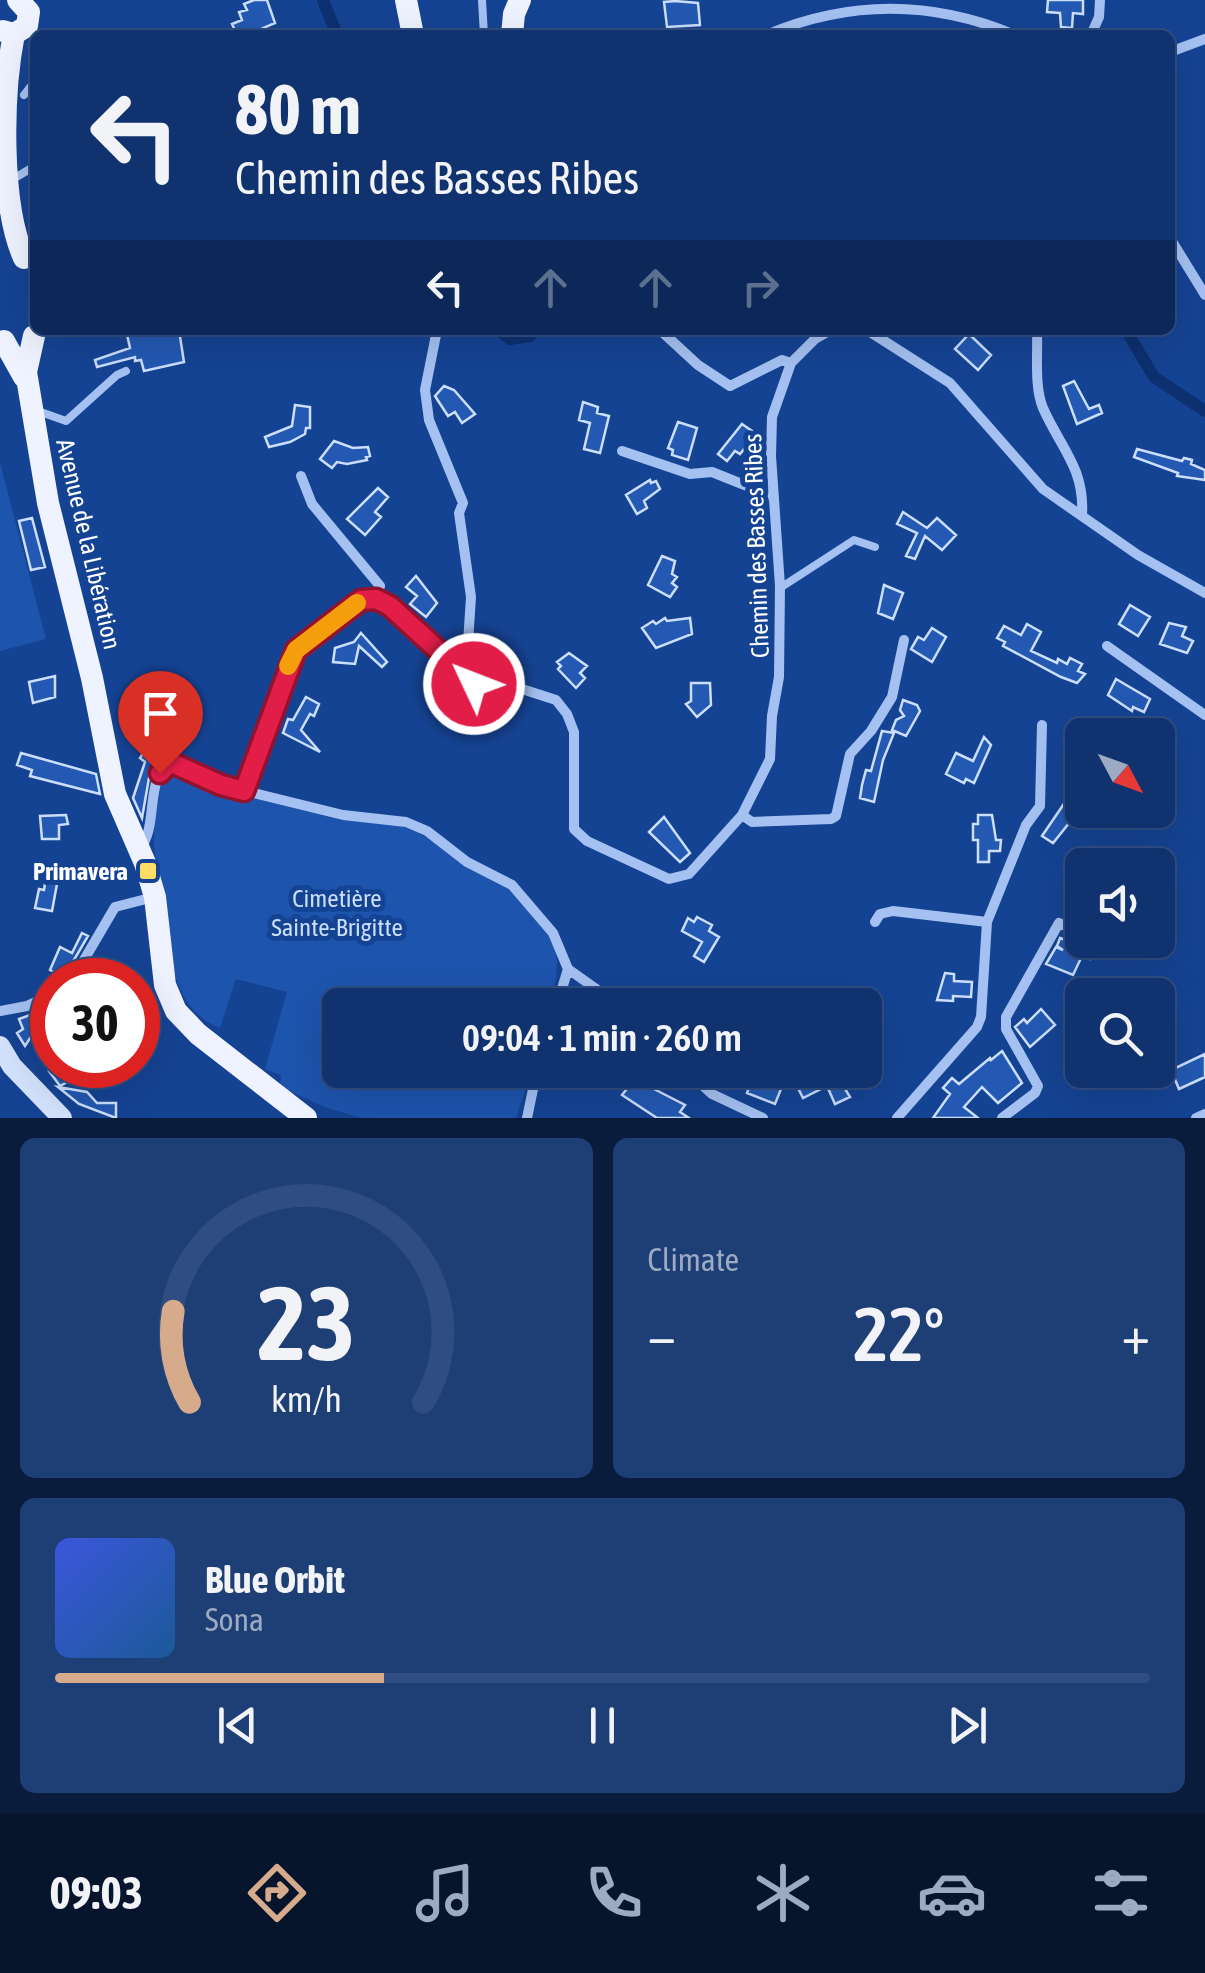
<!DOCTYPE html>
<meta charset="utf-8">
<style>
:root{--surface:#10326e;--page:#1e3e76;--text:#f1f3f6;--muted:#9caac2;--line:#304d81;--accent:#d6ab8b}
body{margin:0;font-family:"Asap Condensed",sans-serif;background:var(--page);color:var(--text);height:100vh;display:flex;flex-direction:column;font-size:38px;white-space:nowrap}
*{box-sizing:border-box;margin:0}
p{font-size:32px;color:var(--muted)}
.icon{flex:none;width:55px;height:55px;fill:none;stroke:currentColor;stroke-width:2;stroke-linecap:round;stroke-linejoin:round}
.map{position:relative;height:1118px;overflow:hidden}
.panel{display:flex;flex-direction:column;gap:20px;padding:20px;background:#091c3c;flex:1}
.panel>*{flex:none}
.guide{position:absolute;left:30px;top:30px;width:1145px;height:305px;border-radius:15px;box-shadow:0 10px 40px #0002,0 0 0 2px var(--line);background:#10326e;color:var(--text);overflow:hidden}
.needle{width:65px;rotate:131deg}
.tools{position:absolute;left:1065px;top:718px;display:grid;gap:20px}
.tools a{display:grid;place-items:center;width:110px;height:110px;border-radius:15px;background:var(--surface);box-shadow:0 10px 40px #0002,0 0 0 2px var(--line);font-size:50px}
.speed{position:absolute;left:30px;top:958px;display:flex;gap:20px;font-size:50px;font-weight:700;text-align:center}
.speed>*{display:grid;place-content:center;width:130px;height:130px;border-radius:50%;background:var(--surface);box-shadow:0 10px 40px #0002,0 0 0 2px var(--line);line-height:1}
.speed .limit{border:15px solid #d22;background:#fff;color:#111}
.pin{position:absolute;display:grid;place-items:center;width:85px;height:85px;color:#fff;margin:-102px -42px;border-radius:50% 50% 50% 0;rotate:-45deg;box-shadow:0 0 10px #0007}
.pin .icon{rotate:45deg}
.me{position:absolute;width:110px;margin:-55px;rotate:313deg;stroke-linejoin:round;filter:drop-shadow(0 0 8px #0008)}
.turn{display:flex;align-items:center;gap:35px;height:210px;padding:0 40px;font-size:45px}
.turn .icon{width:130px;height:130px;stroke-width:2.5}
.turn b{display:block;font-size:70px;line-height:85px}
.lanes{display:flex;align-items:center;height:95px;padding:0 40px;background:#0003;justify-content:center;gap:50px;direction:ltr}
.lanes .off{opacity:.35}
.big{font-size:75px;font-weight:600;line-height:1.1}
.panel .tile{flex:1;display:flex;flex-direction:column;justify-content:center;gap:15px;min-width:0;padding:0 35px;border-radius:15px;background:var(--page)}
.panel .dial{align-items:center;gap:0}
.dial svg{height:260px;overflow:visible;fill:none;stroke:var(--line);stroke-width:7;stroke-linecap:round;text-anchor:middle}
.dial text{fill:var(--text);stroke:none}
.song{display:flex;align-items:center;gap:30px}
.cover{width:120px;height:120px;border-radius:15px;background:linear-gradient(135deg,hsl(230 70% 55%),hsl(210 70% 35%))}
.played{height:10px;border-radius:5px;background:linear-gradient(90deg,var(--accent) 30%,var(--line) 30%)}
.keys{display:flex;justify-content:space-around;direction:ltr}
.heat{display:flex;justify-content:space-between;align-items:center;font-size:55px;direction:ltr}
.panel .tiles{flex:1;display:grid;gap:20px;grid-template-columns:1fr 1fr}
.tile:last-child{grid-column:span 2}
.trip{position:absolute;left:322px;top:988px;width:560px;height:100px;border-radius:15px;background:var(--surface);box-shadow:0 10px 40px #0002,0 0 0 2px var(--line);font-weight:600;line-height:100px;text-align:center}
.tabs{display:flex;height:160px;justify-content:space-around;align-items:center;background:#06142c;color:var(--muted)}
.tabs .icon{width:70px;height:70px}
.tabs .active{color:var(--accent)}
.tabs b{font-size:45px;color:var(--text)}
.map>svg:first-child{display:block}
.green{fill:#1d54ad}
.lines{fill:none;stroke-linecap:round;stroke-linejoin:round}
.canal{stroke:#0d3070;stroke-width:12}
.building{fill:#2359b2;stroke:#cbdefc;stroke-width:2.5}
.lane{stroke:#a4c1f1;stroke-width:8}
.street{stroke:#a4c1f1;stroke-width:10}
.secondary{stroke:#d2e1fc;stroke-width:20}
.primary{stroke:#eef3ff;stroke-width:22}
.route-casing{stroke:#92132f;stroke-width:25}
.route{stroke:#e11d48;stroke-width:18}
.slow{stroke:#f59e0b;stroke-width:18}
.poi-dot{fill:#ffdd64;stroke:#154393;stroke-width:4}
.labels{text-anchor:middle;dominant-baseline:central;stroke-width:10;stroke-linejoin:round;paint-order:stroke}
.street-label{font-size:25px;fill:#fff;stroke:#154393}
.poi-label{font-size:25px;font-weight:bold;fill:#fff;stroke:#154393;text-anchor:end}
.park-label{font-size:25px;fill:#cbdefc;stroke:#154393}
</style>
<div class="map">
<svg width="1205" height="1118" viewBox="0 0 1205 1118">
<rect width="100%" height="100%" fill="#154393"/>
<path class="green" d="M0,463L46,639L0,651Z
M172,769L254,798L342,820L402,826L417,832L510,888L552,938C561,963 556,981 550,1005H340V1070H532L516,1118H361L325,1107L280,1087L281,1075L265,1069L287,992L236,979L220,1028C164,1006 169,933 161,884C159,868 153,854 154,837C155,816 159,796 163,775Z"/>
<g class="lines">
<path class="canal" d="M323,0L337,35
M499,330L510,339L530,336L533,330
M1126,330L1154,377L1205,411"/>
</g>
<path class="building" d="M254,0H267L275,23L247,35H237L232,24L242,20L239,12L247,10L244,4Z
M1048,0H1083V14L1073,13L1072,28L1061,27L1060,13L1047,12Z
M675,1L698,3L700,25L667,27L664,2Z
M126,330H179L184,362L144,371L141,360L135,361V357L97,367L95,360L130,348Z
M969,334L991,355L978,370L955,349Z
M1074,381L1089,409L1099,405L1102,413L1077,424L1063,386Z
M444,386L454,390L475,414L462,423L455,412L448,416L435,396Z
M583,402L598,407L597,413L609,416L600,453L584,449L590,423L579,420Z
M295,405L310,407V428H306L305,434L290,442L269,447L265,437L292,426Z
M678,422L697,428L688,460L672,455L673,450L668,448Z
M742,424L752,431V439L740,454L735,451L727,461L718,454Z
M334,441L353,448L368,447L370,456L366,457L367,460L347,464L337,462L332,468L320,459Z
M1137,449L1182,461L1184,458L1192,460L1191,464L1205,470V480L1177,476L1178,473L1134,457Z
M650,480L651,483L656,481L660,489L644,501L647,508L637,514L626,495Z
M378,488L388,497L375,512L381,517L365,535L347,519Z
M903,512L927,528L937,518L956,535L942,550L925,536L915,559L906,556L917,533L897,524Z
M32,518L45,567L31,570L19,521Z
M662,556L675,561L672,574L677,577L672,583L677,587L670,597L648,585Z
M416,576L437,603L426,617L410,604L417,596L406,587Z
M884,585L903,593L893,619L878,613Z
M1130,605L1150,617L1138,636L1119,624Z
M665,618L667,621L690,618L692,634L656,648L642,628L653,621L656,624Z
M1169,623L1186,627L1182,636L1193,641L1187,653L1160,644Z
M1027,624L1041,632L1031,651L1057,663L1058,659L1067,664L1070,658L1082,664L1078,671L1085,674L1077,683L1061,677L1003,646L1005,642L997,638L1004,626L1021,635Z
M932,628L946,637L932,662L911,649L918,637L924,640Z
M361,633L387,662L382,667L359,646L355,664L333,662L335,648L354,642Z
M569,653L587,666L580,673L585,678L576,688L558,669L561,666L557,662Z
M55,676V697L33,703L29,682Z
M1116,679L1150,699L1144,712L1133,707L1132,711L1108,695Z
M691,683H710L711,705L697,717L686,704L691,701Z
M306,697L319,704L314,716L310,714L301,730L320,752L283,733L288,719L293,720Z
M903,700L917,705L920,711L906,736L892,730L896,720L904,716L900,710Z
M172,709L184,720L178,729L172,725L157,748L162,750L149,778L142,818L133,798L145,762L140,758Z
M882,731L894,733L883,760L874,802L860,798L862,785L866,770L871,771Z
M984,737L991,745L974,783L966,779L964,783L946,774L956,753L973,761Z
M21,753L96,774L100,794L30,776L32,770L17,765Z
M1074,789L1082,794V807L1053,843L1042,836Z
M66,815L68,824L59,825V839H42L40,816Z
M978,815H992L996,840H1001L1000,851H989V862H978V840H973V824H978Z
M664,817L690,853L680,862L649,832Z
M47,870L59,873L52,911L35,908L39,889L44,890Z
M697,917L712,925L709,931L719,937L704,962L694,956L702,942L682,931L688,918L694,922Z
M82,933L88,936L74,960L59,975L50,970L60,947L72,953Z
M1060,938L1074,943L1076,940H1089L1085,947L1094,951L1090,959L1082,956L1073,975L1046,964L1056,947L1063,950L1057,946Z
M945,973L954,974V981L972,982L971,997L953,996V1001L937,1000Z
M52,1007V1030L32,1035L25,1046L17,1033L23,1029L19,1019Z
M1041,1009L1055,1025L1030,1047L1015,1027L1024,1019L1027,1023Z
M1002,1051L1022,1083L998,1103L982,1087L964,1107L978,1118H933L950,1094L943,1088L952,1078L959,1084L990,1058L991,1060Z
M1205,1054V1077L1179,1089L1171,1070Z
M59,1065H99L60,1086L49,1071Z
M642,1070H666L650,1087L685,1105L680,1112L689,1118H657L622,1095Z
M751,1070H764L785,1079L775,1104L747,1093L750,1085L745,1083Z
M845,1070L847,1075L839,1079L850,1097L835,1104L827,1086L803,1098L797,1086L800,1074L816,1080Z
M58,1087L87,1092L97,1103H116V1118L79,1104Z"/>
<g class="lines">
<path class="lane" d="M482,0L484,35
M24,95L35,81
M13,179L35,166
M35,410L66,421L117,375L126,371
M780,588L854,540L875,547"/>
<path class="street" d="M766,35C849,0 932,0 1015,35
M1091,35L1099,17L1100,0
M1170,52L1205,39
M1170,238L1205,295
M437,330L425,390L429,420L463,503L459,513L471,597L468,643L474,684
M660,330L698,365L730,386L782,360L791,363
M867,330L950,383L1043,489L1138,555L1205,593
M1037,330C1038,353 1034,387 1043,408C1060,447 1085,468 1082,515
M622,451L690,474L712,472L774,497
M301,476L312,504L380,586L376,599
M1107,646L1205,715
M244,791L296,650L361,601L376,599L391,607L451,662L473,673L556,700L567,714L574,732V829L587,841L669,879L689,874L742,815L770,759L772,716L779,677L780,586L771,456L772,417L791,363L815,339L831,330
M742,815L752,822L831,819L836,816L850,754L871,731L892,697L904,640
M140,849C159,825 144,781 170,762L221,785L343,815L406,822L427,831L467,862L512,885L553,933L568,969
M875,922L880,914L893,911L987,922
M568,969L619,1005
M66,980L81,965L115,907L154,897
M557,1005L568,969
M0,1011L27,1006L52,994
M686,1070L712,1094L763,1118
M527,1118L537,1070
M897,1118L977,1027L981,1017L987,922L1026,825L1040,806L1042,725
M1002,1118L1035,1093L1038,1086L1006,1029V1017L1059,923L1072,929
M1196,1118L1205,1114"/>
<path class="secondary" d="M0,1046L12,1066L62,1118"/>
<path class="primary" d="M406,0L413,35
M3,31L14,34L27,26L29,12L18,0
M14,34C2,95 0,204 24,258
M512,35L514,14L520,0
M34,336L26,372L48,503L92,678L115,794L145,863L155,897L165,985L176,1011L198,1034L306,1118
M4,341L24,377"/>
</g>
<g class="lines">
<g class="route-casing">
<path id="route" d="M160,773L170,762L221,785L244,791L296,650L361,600L376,599L390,606L451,662L474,673V684"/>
</g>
<use href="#route" class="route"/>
<path class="slow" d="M288,666L296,650L357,603"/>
</g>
<rect class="poi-dot" x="138" y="861" width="20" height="20" rx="5"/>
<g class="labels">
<g class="street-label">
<text transform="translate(89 544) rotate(77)">Avenue de la Libération</text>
<text transform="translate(756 546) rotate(-92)">Chemin des Basses Ribes</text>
</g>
<g class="poi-label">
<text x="128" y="871">Primavera</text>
</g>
<g class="park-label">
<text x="337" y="898">Cimetière<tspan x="337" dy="29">Sainte-Brigitte</tspan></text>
</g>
</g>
</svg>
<div class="tools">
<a><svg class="needle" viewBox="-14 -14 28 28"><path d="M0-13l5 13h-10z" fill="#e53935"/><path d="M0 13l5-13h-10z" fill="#9caac2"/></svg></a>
<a><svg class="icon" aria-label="sound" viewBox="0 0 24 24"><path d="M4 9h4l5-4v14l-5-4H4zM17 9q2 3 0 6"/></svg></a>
<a><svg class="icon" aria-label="search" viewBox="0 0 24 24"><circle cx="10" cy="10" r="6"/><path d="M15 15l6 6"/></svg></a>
</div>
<div class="speed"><div class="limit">30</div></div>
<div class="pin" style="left:160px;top:773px;background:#d93025"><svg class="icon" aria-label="arrive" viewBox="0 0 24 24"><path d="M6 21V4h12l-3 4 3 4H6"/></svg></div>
<svg class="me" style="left:474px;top:684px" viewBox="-20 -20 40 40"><circle r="17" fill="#e11d48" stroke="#fff" stroke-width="3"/><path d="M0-11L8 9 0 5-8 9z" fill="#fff"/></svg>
<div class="trip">09:04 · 1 min · 260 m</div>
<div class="guide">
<div class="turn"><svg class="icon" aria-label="left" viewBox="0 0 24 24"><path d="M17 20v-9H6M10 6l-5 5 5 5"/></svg><div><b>80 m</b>Chemin des Basses Ribes</div></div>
<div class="lanes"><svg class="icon" aria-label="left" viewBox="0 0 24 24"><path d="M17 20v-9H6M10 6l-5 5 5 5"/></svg><svg class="icon off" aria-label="ahead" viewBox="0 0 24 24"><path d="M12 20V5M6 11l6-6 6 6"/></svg><svg class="icon off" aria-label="ahead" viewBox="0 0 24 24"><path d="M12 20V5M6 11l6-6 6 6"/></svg><svg class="icon off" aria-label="right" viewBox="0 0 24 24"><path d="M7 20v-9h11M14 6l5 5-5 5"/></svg></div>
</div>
</div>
<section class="panel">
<div class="tiles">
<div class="tile dial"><svg viewBox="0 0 100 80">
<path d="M14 69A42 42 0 1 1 86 69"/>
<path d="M14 69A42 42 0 0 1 9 41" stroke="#d6ab8b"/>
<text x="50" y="56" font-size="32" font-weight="700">23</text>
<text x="50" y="72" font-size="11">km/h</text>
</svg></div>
<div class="tile"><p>Climate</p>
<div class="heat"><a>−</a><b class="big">22°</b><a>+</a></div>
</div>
<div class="tile">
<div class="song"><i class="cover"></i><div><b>Blue Orbit</b><p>Sona</p></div></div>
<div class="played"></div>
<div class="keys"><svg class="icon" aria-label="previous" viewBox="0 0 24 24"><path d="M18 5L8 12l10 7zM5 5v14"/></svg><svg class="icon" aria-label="pause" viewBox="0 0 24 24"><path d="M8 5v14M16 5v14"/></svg><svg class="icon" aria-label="next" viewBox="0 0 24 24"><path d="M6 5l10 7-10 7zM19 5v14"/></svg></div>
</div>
</div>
</section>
<nav class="tabs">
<b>09:03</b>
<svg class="icon active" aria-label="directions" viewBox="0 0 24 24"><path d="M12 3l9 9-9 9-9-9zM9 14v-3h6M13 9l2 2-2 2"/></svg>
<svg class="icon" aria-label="music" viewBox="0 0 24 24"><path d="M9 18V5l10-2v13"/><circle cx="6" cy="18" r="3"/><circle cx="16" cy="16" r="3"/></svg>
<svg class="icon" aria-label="phone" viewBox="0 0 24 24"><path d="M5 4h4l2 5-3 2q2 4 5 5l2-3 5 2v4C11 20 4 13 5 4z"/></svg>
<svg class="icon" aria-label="climate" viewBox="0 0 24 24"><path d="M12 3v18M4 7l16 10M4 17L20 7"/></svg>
<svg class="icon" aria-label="car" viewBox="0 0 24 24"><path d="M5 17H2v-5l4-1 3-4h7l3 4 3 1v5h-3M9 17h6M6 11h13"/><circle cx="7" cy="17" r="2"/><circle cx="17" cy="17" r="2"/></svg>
<svg class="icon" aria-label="filters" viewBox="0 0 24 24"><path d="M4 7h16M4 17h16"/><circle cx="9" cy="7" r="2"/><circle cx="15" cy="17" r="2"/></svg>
</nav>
